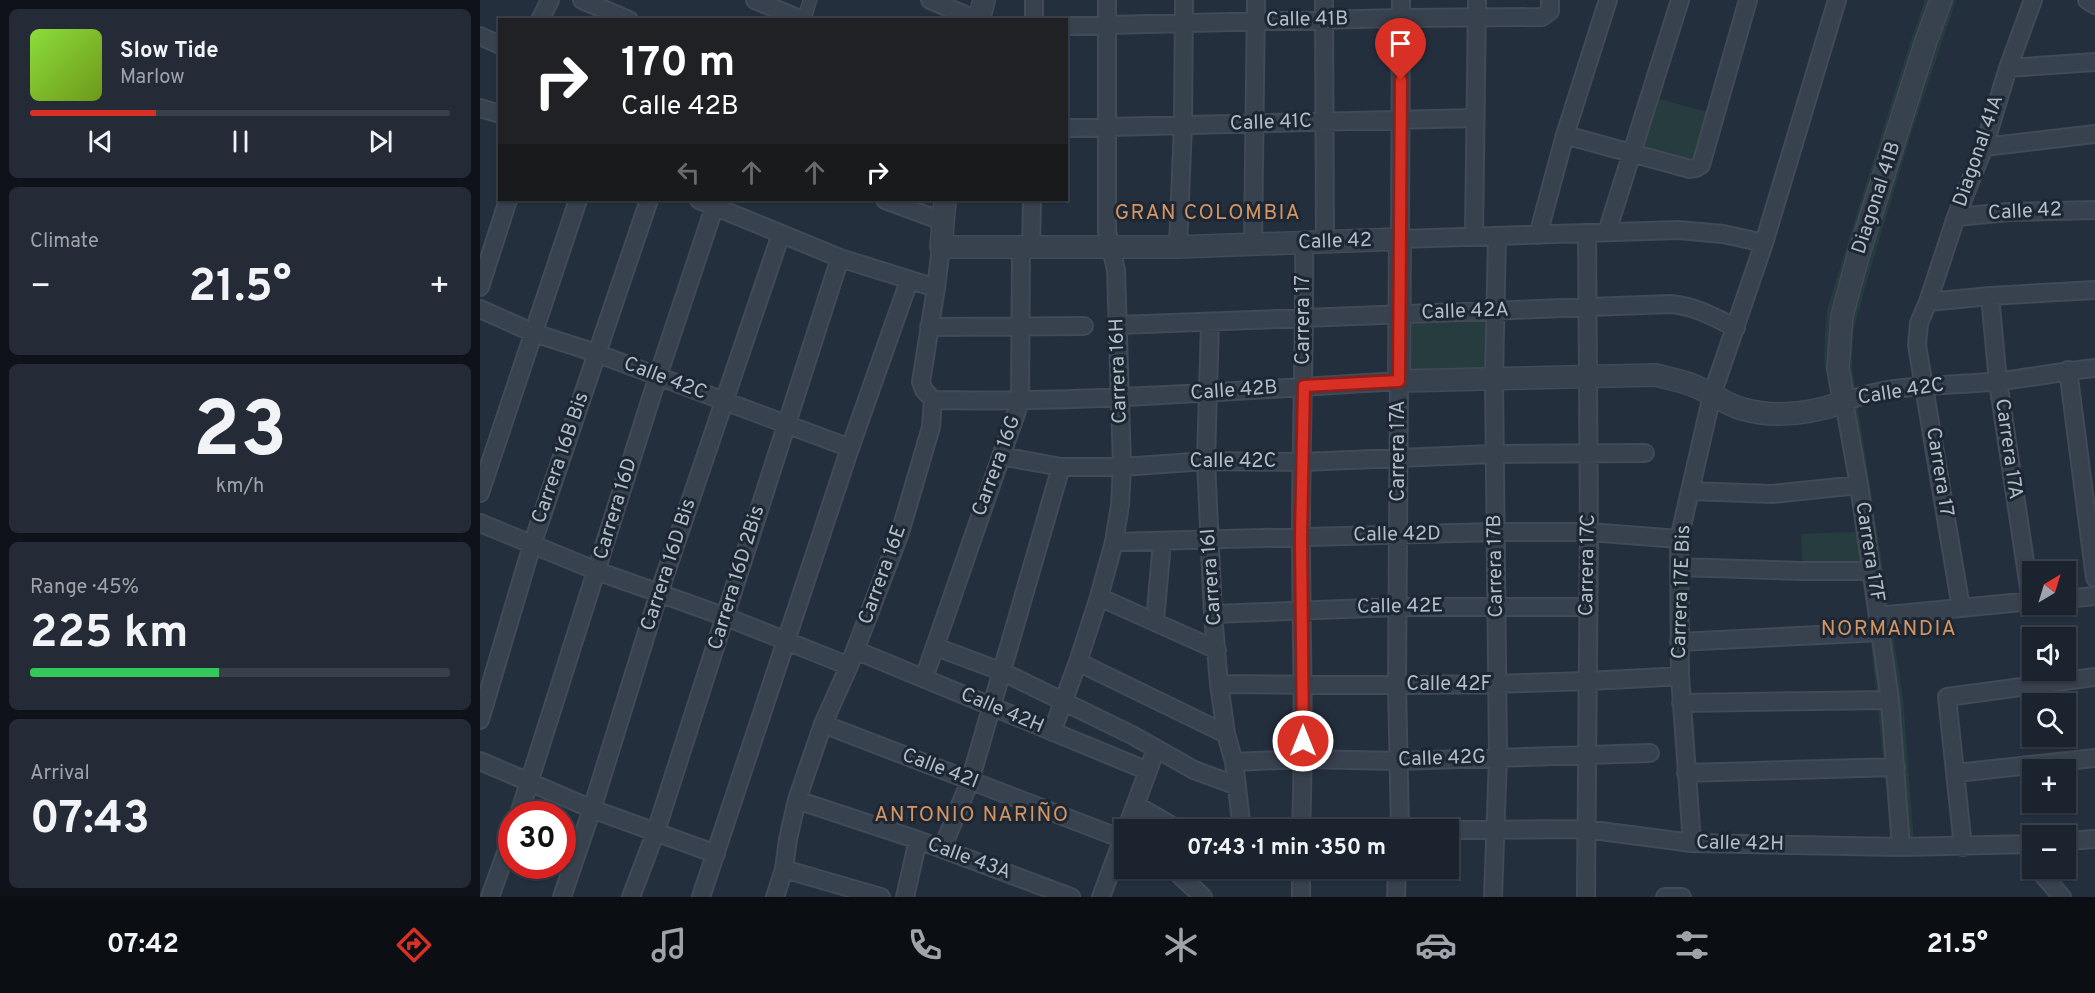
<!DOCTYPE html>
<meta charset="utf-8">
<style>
:root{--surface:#1b232e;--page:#242b36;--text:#f1f3f6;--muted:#a0a4aa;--line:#39404a;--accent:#d93025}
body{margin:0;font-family:Overpass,sans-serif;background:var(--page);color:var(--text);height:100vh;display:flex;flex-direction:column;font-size:22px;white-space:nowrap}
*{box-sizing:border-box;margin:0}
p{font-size:20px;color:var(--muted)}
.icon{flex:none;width:33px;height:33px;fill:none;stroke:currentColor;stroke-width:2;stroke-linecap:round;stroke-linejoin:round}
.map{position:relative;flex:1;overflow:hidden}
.details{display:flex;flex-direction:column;gap:9px;padding:9px;background:#0f1319;width:480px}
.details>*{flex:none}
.top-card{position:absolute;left:18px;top:18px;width:570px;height:183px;border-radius:0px;box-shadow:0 2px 4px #0004,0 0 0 2px var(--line);background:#202124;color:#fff;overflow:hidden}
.needle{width:39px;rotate:38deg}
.fabs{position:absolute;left:1542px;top:561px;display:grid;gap:12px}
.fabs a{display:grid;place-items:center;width:54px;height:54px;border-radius:0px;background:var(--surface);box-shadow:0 2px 4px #0004,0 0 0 2px var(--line);font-size:30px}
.speed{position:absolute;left:18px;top:801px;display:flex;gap:12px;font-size:30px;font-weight:700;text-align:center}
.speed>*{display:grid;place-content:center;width:78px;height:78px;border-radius:50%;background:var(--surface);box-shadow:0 2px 4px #0004,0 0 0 2px var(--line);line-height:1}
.speed .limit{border:9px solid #d22;background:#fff;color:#111}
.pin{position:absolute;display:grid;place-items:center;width:51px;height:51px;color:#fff;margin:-62px -26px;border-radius:50% 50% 50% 0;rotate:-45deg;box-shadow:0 0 6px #0007}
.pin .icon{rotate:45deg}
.me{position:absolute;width:66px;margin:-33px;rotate:0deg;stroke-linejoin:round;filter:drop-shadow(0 0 4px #0008)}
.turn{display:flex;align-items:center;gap:21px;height:126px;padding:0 24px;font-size:27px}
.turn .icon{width:78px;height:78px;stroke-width:2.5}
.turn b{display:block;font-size:42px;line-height:51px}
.lanes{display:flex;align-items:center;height:57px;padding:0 24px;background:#0003;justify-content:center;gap:30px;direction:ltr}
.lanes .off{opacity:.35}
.big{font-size:45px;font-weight:700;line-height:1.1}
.details .tile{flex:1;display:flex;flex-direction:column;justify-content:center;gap:9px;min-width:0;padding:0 21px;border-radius:9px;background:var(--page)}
.details .dial{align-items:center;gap:0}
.dial b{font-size:78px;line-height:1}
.song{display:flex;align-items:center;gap:18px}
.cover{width:72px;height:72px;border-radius:9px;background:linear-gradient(135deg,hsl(90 70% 55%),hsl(80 70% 35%))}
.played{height:6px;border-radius:3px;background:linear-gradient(90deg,var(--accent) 30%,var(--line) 30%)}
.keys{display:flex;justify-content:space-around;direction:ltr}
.heat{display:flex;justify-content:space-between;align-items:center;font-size:33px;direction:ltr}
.charge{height:9px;border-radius:4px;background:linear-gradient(90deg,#34c759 45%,var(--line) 0)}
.trip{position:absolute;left:634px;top:819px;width:345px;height:60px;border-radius:0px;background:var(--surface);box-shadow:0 2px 4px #0004,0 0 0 2px var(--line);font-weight:700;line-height:60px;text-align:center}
.tabs{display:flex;height:96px;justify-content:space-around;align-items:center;background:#0b0e12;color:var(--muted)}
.tabs .icon{width:42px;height:42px}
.tabs .current{color:var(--accent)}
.tabs b{font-size:27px;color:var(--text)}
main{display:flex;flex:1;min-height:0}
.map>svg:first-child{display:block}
.green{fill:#263c3f}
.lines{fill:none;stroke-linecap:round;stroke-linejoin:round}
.pedestrian-casing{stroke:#414a57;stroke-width:15}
.minor-casing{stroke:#414a57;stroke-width:20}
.tertiary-casing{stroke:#414a57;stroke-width:24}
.pedestrian{stroke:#38414e;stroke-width:12}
.minor{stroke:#38414e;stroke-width:16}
.tertiary{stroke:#38414e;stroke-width:21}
.route-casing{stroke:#8d1f18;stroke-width:15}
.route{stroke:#d93025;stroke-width:10}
.labels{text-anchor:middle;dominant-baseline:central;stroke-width:6;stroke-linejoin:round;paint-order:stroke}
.street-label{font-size:20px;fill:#b4bcc9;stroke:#1d2633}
.neighbourhood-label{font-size:21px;letter-spacing:1.5px;fill:#d59563;stroke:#1d2633}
</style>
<main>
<section class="details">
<div class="tile">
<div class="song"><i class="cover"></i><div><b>Slow Tide</b><p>Marlow</p></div></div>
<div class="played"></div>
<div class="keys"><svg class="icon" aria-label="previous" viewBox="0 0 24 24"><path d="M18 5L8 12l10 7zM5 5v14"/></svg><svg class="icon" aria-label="pause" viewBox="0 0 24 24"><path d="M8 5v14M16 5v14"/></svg><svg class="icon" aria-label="next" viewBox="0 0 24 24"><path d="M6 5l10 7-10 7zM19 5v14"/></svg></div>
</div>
<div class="tile"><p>Climate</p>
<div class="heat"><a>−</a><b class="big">21.5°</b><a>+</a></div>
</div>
<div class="tile dial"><b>23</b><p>km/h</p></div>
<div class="tile"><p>Range · 45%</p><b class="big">225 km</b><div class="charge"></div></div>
<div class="tile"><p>Arrival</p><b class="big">07:43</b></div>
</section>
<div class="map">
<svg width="1615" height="897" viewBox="0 0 1615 897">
<rect width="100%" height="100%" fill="#242f3e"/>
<path class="green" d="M1445,0H1476L1432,131L1386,284L1373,332L1372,369L1423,699L1434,843H1412L1389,624L1382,571H1323L1321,534L1376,532L1361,429L1353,410L1344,362L1345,334L1347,310L1355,284L1430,43Z
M1169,96L1234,114L1221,165L1151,154Z
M1015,311L1014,378L919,381L920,315Z"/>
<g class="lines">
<g class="pedestrian-casing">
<path id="pedestrian" d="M324,20L330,0"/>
</g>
<g class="minor-casing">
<path id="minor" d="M102,0L149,20
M275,0L322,20
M450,0L497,20
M844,0L845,242
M921,0L920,239L1198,230L1243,234L1284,243
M1607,0L1615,5
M60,20L70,0
M554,20V0
M586,26L921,18L1062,17L1070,11V0
M0,36L20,45
M1528,68L1615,62
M0,108L20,114
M586,128L995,118
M1085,135L1210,169L1216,168L1221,165L1268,0
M1504,147L1615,134
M219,200L360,258L456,288
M405,200L462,221
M1476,217L1529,212L1615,210
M1127,232L1200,0
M1058,235L1085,135L1128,0
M994,236L997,0
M773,245L776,0
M551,246L552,200
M698,247L703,125L704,0
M0,287L28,200
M1510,296L1518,382L1551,601
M1448,302L1510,296L1615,290
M0,309L54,333L116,353L370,448
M730,322L726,461L733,614L739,684L746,734L754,762L762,830
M638,325L1190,304C1215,306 1234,317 1256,328
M449,327L604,326
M1588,370L1615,578
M453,400C609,403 764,390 919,381L917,685L920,830
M521,456L581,467H642L726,461L822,462L1014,454L1165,453
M1210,491L1292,494L1379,485
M0,493L98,200
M0,523L117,571L246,617L369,666
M634,542L1015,532H1109L1199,539
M1199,567L1323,571H1391
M619,597L737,650
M1586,599L1615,596
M1481,608L1437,345L1439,323L1448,302L1476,217L1504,147L1528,68L1553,0
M733,614L918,607H1107
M1398,616L1552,601
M675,621L682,542
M1199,642L1401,632
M456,647L523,672L652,735L714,770L755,785
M375,650L668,771
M598,662L746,734
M444,678L540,402L541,246
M739,684C893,686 1046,686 1200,676
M1201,703L1410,700
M0,720L52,545L169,200
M343,724L645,840
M572,732L598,662L619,597L634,542L640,505L642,467L636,270L627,231V0
M0,761L112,809L236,854
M754,762L823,759L918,761L1170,753
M1206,773L1416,767
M1476,773L1615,758
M317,800L438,840L591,897
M656,805L699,830
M39,814L178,376L235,205
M646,830L676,749
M821,830C825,731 821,633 821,534C821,437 825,340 824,243
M969,830L1105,829L1212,843L1421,847L1552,844
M1586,841L1615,839
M1212,843L1200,676L1199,539L1232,395L1284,243L1357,0
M1421,847L1410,700L1379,485L1364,402C1414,382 1467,387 1519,381C1551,378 1583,371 1615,368
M1483,847L1467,697L1615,677
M462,849L490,781L581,467
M692,868L723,897
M821,868V897
M1557,868L1582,897
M304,869L401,897
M10,897L32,836
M82,897L112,809L179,593L301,234
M151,897L176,831L360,258
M221,897L370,448L429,281
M295,897L304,869L308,839L317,800L343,724L369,666L420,533L451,427L453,400L444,390L441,382L456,288L461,247
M425,897L438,840
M621,897L645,833
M916,897L917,868
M1013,897L1018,757L1014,378L1017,236
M1106,897L1109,532L1107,233
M1185,897H1202"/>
</g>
<g class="tertiary-casing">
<path id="tertiary" d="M499,20L504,0
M465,200L461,247H698L920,239L919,381L1176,375C1190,379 1204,381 1217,387C1231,393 1244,403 1259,408C1294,419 1330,414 1364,402L1358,368L1362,316L1377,260L1446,41L1461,0"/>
</g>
<use href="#pedestrian" class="pedestrian"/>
<use href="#minor" class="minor"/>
<use href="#tertiary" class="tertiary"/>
</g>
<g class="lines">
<g class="route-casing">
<path id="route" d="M823,741L821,537L824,386L919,381L921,80"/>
</g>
<use href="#route" class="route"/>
</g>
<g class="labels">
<g class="street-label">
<text transform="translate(827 20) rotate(-1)">Calle 41B</text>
<text transform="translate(791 123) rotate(-2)">Calle 41C</text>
<text transform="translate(1499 151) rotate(-71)">Diagonal 41A</text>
<text transform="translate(1397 198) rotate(-72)">Diagonal 41B</text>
<text transform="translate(1545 212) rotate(-3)">Calle 42</text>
<text transform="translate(855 242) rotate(-2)">Calle 42</text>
<text transform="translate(985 312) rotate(-2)">Calle 42A</text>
<text transform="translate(824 320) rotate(-90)">Carrera 17</text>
<text transform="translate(639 371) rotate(-92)">Carrera 16H</text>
<text transform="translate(185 379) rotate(21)">Calle 42C</text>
<text transform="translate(754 391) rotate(-4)">Calle 42B</text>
<text transform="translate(1421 392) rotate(-9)">Calle 42C</text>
<text transform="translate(1528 449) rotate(82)">Carrera 17A</text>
<text transform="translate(919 451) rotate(-90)">Carrera 17A</text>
<text transform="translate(81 458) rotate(-71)">Carrera 16B Bis</text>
<text x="753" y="462">Calle 42C</text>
<text transform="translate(517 466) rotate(-70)">Carrera 16G</text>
<text transform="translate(1459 472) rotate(81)">Carrera 17</text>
<text transform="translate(136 509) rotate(-73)">Carrera 16D</text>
<text transform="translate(917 535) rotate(-1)">Calle 42D</text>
<text transform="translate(1389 552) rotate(81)">Carrera 17F</text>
<text transform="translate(189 565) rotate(-72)">Carrera 16D Bis</text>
<text transform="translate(1108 565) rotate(-89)">Carrera 17C</text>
<text transform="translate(1016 566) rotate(-91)">Carrera 17B</text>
<text transform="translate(403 575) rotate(-70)">Carrera 16E</text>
<text transform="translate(732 577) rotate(-94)">Carrera 16I</text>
<text transform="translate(257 578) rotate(-73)">Carrera 16D 2Bis</text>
<text transform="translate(1202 592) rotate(-88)">Carrera 17E Bis</text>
<text transform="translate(920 607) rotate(-1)">Calle 42E</text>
<text x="969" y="685">Calle 42F</text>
<text transform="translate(522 711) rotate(23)">Calle 42H</text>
<text transform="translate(962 759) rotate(-2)">Calle 42G</text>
<text transform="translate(460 769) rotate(21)">Calle 42I</text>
<text transform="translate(1260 844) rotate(1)">Calle 42H</text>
<text transform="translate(489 859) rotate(20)">Calle 43A</text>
</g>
<g class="neighbourhood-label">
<text x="728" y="213">GRAN COLOMBIA</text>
<text x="1409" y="629">NORMANDIA</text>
<text x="492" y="815">ANTONIO NARIÑO</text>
</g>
</g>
</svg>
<div class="fabs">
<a><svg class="needle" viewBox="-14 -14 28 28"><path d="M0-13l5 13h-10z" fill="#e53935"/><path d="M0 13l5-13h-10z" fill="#a0a4aa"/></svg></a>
<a><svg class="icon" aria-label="sound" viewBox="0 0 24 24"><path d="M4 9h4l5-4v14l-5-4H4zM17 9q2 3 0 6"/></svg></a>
<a><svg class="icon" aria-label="search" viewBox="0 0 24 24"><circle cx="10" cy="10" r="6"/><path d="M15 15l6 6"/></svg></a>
<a>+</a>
<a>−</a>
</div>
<div class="speed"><div class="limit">30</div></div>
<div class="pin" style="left:921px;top:80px;background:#d93025"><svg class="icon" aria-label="arrive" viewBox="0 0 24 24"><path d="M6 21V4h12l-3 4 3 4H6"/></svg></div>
<svg class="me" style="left:823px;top:741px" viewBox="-20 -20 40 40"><circle r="17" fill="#d93025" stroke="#fff" stroke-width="3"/><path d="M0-11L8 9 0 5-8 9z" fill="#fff"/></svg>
<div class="trip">07:43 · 1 min · 350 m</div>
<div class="top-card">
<div class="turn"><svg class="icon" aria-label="right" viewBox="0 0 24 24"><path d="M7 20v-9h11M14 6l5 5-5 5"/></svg><div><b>170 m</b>Calle 42B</div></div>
<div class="lanes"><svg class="icon off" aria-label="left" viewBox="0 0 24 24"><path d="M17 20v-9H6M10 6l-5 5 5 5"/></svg><svg class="icon off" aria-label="ahead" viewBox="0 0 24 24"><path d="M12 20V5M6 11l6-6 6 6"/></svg><svg class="icon off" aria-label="ahead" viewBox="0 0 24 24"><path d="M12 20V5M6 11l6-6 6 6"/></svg><svg class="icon" aria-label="right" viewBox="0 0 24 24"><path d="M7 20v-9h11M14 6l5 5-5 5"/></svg></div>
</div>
</div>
</main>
<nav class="tabs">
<b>07:42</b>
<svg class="icon current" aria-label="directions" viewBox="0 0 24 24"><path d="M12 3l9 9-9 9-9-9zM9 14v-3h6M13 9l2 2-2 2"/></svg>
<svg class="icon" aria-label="music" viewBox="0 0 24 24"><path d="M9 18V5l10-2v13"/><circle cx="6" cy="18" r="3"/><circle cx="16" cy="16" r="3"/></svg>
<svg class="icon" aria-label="phone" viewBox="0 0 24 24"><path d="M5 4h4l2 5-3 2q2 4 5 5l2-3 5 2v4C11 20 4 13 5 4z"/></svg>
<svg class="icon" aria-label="climate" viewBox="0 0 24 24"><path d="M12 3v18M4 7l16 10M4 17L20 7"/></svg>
<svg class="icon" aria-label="car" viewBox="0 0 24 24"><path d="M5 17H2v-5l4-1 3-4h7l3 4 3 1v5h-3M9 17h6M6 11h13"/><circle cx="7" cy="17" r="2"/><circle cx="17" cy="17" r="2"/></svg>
<svg class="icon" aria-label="filters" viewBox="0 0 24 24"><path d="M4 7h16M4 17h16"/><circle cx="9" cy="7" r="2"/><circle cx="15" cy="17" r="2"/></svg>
<b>21.5°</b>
</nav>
